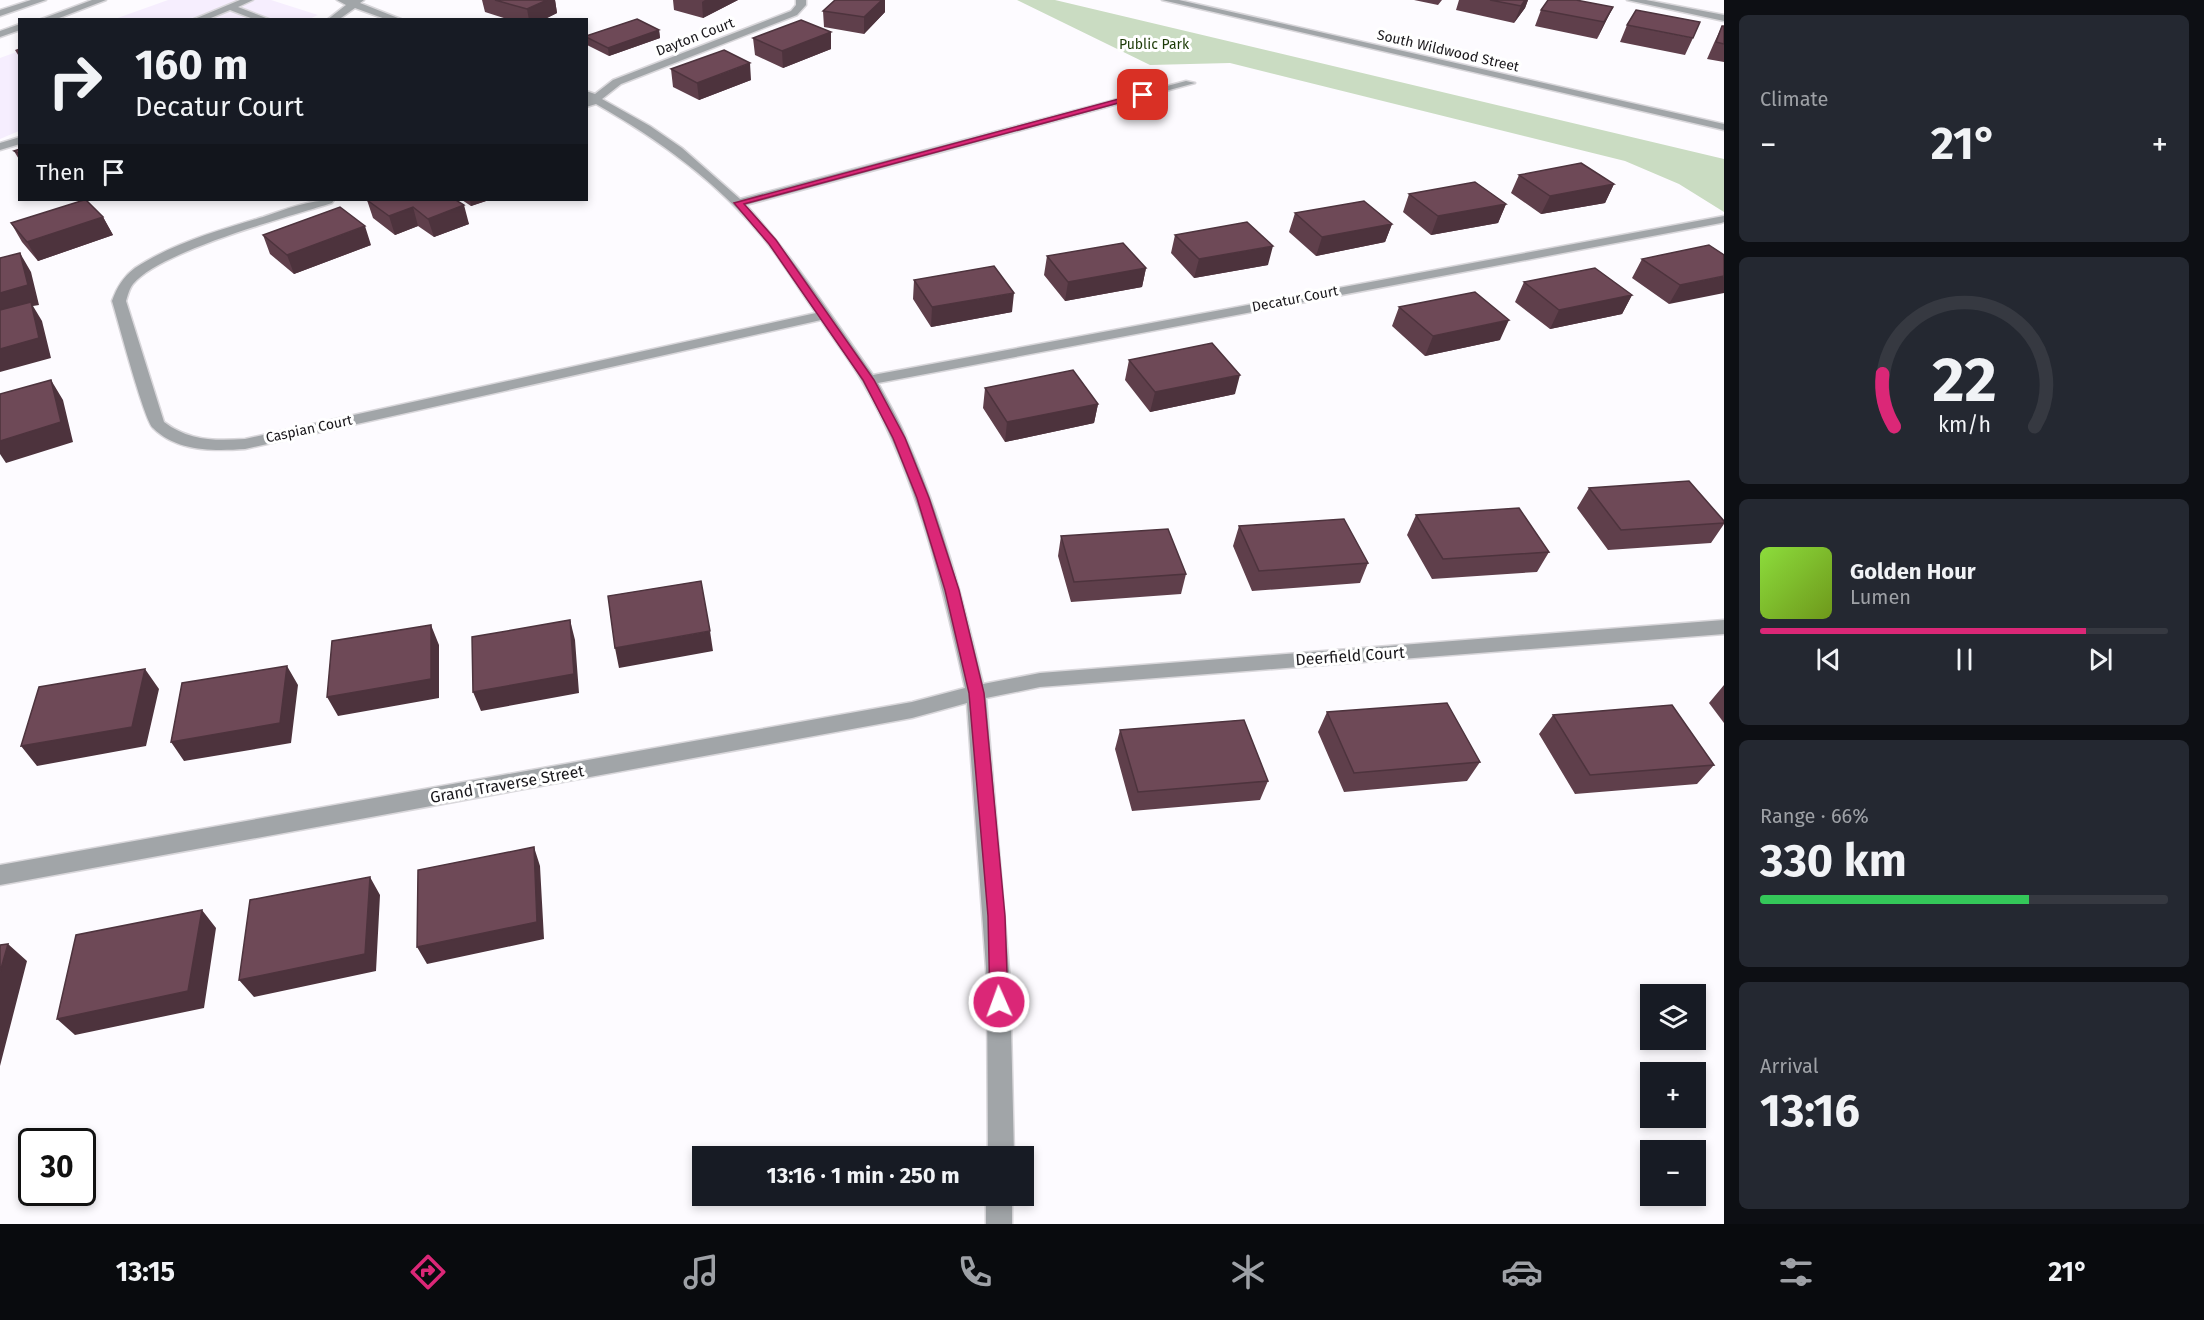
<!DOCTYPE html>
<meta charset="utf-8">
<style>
:root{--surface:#171b24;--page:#242831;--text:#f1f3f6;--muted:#9ea1a6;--line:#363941;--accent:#db2777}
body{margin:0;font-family:"Fira Sans",sans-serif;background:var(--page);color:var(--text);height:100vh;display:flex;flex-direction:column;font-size:22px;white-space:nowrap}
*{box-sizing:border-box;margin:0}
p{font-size:20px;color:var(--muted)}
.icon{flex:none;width:33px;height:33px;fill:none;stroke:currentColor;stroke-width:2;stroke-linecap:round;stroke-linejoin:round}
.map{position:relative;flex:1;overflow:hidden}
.drawer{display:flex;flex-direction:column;gap:15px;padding:15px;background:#0d0f14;width:480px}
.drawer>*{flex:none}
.hud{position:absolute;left:18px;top:18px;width:570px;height:183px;border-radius:0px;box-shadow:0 3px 9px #0003;background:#171b24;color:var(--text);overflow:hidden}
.buttons{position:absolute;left:1640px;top:984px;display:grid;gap:12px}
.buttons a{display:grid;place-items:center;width:66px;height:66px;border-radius:0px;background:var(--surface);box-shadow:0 3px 9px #0003;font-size:30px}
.speed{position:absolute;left:18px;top:1128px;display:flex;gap:12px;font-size:30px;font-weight:700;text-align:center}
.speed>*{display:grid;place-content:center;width:78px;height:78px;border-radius:50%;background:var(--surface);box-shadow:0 3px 9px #0003;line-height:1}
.speed .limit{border:3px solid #111;border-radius:9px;background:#fff;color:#111}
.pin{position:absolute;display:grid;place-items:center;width:51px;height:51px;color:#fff;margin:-26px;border-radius:12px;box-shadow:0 3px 9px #0006}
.me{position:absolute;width:66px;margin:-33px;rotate:358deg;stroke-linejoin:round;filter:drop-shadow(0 0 4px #0008)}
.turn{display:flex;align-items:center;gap:21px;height:126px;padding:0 18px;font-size:27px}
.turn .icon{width:78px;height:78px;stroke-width:2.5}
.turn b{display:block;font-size:42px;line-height:51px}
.then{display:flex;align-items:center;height:57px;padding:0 18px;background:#0003;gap:12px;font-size:22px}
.big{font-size:45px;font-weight:700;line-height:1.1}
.drawer .tile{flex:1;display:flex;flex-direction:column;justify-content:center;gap:9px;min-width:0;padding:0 21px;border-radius:9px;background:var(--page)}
.drawer .dial{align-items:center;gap:0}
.dial svg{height:156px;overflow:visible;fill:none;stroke:var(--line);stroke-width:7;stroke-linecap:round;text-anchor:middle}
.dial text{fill:var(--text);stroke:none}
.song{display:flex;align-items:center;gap:18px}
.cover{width:72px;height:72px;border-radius:9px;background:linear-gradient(135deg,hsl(90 70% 55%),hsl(80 70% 35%))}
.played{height:6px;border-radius:3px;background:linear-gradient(90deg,var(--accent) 80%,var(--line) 80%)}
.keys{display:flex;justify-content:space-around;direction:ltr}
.heat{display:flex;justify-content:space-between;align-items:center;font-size:33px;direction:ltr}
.charge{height:9px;border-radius:4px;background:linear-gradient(90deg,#34c759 66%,var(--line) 0)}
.trip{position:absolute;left:692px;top:1146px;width:342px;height:60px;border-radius:0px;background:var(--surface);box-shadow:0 3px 9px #0003;font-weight:700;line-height:60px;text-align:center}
.tabs{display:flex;height:96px;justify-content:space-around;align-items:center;background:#090b0e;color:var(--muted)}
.tabs .icon{width:42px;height:42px}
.tabs .selected{color:var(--accent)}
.tabs b{font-size:27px;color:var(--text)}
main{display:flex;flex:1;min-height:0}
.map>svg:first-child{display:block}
.commercial{fill:#f6eefe}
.green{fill:#cadcc2}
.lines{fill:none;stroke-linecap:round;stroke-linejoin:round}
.minor-casing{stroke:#d9d7db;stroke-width:3}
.minor{fill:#a1a5a8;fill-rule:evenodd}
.wall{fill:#5f3f4b}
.shaded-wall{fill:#4d333d}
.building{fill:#6e4957;stroke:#4d333d;stroke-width:1.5}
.route{fill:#db2777;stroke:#8e194d;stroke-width:1.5}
.labels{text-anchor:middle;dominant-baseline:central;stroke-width:6;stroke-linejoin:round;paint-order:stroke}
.far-street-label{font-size:14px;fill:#19171b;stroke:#fff}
.far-park-label{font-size:14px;fill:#1d3b07;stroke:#fff}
.street-label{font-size:16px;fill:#19171b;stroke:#fff}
</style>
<main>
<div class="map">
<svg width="1724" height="1224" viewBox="0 0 1724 1224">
<rect width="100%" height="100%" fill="#fdfbff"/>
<path class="commercial" d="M168,0H271L318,15L307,20H112Z
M19,51V131L0,139V58Z"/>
<path class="green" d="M1017,0H1055L1724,159V212L1679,184L1625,161L1230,63L1150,65Z"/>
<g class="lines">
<g class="minor-casing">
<path id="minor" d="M31,0H46L0,16V10Z
M92,0H106L54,20H39Z
M240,0H253L238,7L271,20H256L230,10L206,20H192Z
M337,0H364L360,3L403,20H388L355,8L338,20H327L346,5Z
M796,0H806V5L797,15L621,84L602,99L650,126L682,148L740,199L1186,81L1195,83L746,205C795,259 832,317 873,375L1724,216V222L1721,223L878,383C888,402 899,420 907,440C942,518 963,601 983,684L1040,673L1724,620V634L1040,687L986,698L1010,982L1014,1156H988L987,982L967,703L912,718L0,885V865L912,702L965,688C942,583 917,475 862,381C850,360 834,340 821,320L245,449C214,451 177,452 153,428C144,420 118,320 112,301C117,287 123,277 135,268C173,243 220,230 263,217C286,209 309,200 334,200L332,203C288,217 160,251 133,284C129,289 128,295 126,301L164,422C189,441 215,441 245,439L816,313C800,291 786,267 769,245C722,185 661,141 596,104L586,107V91L595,94L613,80L791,11L796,5Z
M1162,0H1179L1724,124V130Z
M1627,0H1646L1724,15V21Z
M20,24V30L0,37V31Z
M20,137V144L0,150V143Z
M986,1196H1012V1224H986Z"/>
</g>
<use href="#minor" class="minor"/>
</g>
<path class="wall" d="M482,0H555L557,13L543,20H510L485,12Z
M673,0H738L703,18L674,10Z
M835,0H885V12L864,34L824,27L823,11Z
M1414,0H1442L1438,5Z
M1459,0H1528L1525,8L1514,23L1456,10Z
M1613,7L1597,39L1535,26L1541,10Z
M1627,25L1693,38L1685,55L1620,42Z
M1722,26H1724V62L1707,59L1714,43Z
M659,30L660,38L609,56L587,45L586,36Z
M831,32V49L783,68L755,55L753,38Z
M20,48V58L15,50Z
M671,69L751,80L699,100L673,87Z
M20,149V161L14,151Z
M1519,175L1614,184L1605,203L1541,214L1511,193Z
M1409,194L1506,204L1498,223L1431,235L1403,212Z
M367,200H456L469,224L434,237L418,226L395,235L373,218Z
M462,200H489L471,206Z
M1295,213L1392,224L1385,242L1316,256L1289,232Z
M103,217L113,235L38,261L22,242L11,223Z
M263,235L371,245L294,274L270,254Z
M1175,235L1268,265L1194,278L1171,253Z
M1724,255L1669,304L1632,278L1642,259Z
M1047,256L1146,268L1142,287L1065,301L1044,275Z
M914,280L1012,312L931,327L913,299Z
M1524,282L1632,295L1622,314L1550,329L1515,302Z
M1399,307L1500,340L1425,356L1392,326Z
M1129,360L1235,394L1150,412L1125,380Z
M985,388L1098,404L1094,423L1005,442L983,408Z
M1589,488L1724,521V524L1711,543L1608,550L1577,508Z
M1416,515L1549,552L1537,572L1432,579L1407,535Z
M1239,526L1368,563L1360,583L1252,591L1233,546Z
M1061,536L1186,574L1181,594L1071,602L1058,556Z
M1724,685V723L1709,703Z
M1327,712L1480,762L1467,781L1344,792L1318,732Z
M1553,715L1714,765L1697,784L1575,794L1539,734Z
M1120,730L1268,781L1260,800L1132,811L1115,749Z"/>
<path class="shaded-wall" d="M547,0H555L557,13L543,20H529L527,9Z
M705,0H738L703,18L702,2Z
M882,0H885V12L864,34V17Z
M1525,0H1528L1525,8L1514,23L1521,6Z
M1613,7L1597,39L1604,22Z
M659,30L660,38L609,56L608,48Z
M831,32V49L783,68L782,51Z
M750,63L751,80L699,100L697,83Z
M1614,184L1605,203L1541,214L1550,196Z
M470,200H489L471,206Z
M1506,204L1498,223L1431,235L1438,216Z
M464,205L469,224L434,237L428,219Z
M413,207L418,226L395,235L389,216Z
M103,217L113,235L38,261L27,242Z
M1392,224L1385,242L1316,256L1322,237Z
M365,226L371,245L294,274L287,255Z
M1273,246L1268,265L1194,278L1199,259Z
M20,253L31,272L39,305L33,306L42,321L51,358L0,372V293Z
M1146,268L1142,287L1065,301L1068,282Z
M1724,276V293L1669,304L1680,285Z
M1014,293L1012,312L931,327L932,307Z
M1632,295L1622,314L1550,329L1559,310Z
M1509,320L1500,340L1425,356L1433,336Z
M1240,375L1235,394L1150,412L1155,392Z
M51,380L63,400L73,442L6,463L0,454V441Z
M1098,404L1094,423L1005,442L1007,422Z
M570,620L575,640L579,693L481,711L473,692Z
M431,625L439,645V698L338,716L327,697Z
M710,631L713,651L619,668L615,648Z
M287,666L298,685L291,743L184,761L171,742Z
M145,669L159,689L146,746L37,766L21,746Z
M534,847L540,866L544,939L427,964L417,947Z
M370,877L380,895L376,971L254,997L239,980Z
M202,910L216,928L204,1008L75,1035L57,1019Z
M8,944L27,961L0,1066V972Z"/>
<path class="building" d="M495,0H547L527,9Z
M835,0H882L864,17L823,11Z
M1490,0H1525L1521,6Z
M1548,0H1576L1613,7L1604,22L1541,10Z
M1636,10L1700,22L1693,38L1627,25Z
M637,19L659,30L608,48L586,37V36Z
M801,20L831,32L782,51L753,38Z
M1722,26H1724V44L1716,42Z
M724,50L750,63L697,83L671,69Z
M20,149V154L14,151Z
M1581,163L1614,184L1550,196L1519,175Z
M1475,182L1506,204L1438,216L1409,194Z
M84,200H86L103,217L27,242L11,223Z
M367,200H456L464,205L428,219L413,207L389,216Z
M1364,201L1392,224L1322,237L1295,213Z
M340,207L365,226L287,255L263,235Z
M1247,222L1273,246L1199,259L1175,235Z
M1123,243L1146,268L1068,282L1047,256Z
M1709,245L1724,255V276L1680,285L1642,259Z
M20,253L28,285L0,293V258Z
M994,266L1014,293L932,307L914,280Z
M1595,268L1632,295L1559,310L1524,282Z
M1475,292L1509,320L1433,336L1399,307Z
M31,302L39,338L0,349V310Z
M1212,343L1240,375L1155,392L1129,360Z
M1073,370L1098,404L1007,422L985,388Z
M51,380L61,422L0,441V394Z
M1689,481L1724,521V523L1621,530L1589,488Z
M1519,508L1549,552L1443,559L1416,515Z
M1344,519L1368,563L1259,571L1239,526Z
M1168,529L1186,574L1074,582L1061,536Z
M701,581L710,631L615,648L608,596Z
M570,620L574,674L473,692L472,637Z
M431,625V679L327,697L332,641Z
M287,666L280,723L171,742L182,683Z
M145,669L132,727L21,746L39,687Z
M1447,703L1480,762L1354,773L1327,712Z
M1672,705L1714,765L1590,775L1553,715Z
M1244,720L1268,781L1138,792L1120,730Z
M534,847L537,922L417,947L418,870Z
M370,877L365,954L239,980L250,900Z
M202,910L188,991L57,1019L76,935Z
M8,944L0,972V945Z"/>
<path class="route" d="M1141,93L1148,95L744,204L776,240L874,380L905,438L929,498L959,590L984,693L1005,916L1008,1002L1005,1008L999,1010L993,1008L990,1002L988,916L969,693L945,590L917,498L893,438L863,380L769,244L734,203Z"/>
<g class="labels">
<g class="far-street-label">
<text transform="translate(695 37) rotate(-21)">Dayton Court</text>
<text transform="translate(1448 51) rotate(13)">South Wildwood Street</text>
<text transform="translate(1295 299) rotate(-11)">Decatur Court</text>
<text transform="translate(309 429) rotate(-12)">Caspian Court</text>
</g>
<g class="far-park-label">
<text x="1154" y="44">Public Park</text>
</g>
<g class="street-label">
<text transform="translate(1350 656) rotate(-4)">Deerfield Court</text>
<text transform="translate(507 784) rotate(-10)">Grand Traverse Street</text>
</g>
</g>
</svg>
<div class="buttons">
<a><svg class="icon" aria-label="layers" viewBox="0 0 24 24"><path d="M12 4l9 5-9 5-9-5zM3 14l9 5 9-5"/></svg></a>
<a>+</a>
<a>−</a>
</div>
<div class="speed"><div class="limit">30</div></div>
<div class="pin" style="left:1143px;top:95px;background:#d93025"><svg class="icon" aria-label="arrive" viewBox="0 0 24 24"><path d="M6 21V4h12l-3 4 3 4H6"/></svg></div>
<svg class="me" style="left:999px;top:1002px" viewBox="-20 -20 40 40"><circle r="17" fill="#db2777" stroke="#fff" stroke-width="3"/><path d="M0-11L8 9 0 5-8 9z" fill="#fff"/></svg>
<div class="trip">13:16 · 1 min · 250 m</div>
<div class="hud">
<div class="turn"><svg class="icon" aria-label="right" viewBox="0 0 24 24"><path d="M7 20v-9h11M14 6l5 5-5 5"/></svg><div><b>160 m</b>Decatur Court</div></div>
<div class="then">Then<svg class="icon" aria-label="arrive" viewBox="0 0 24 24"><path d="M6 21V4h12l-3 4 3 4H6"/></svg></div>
</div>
</div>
<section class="drawer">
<div class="tile"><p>Climate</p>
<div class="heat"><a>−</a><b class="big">21°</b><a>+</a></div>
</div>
<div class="tile dial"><svg viewBox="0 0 100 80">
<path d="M14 69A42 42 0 1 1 86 69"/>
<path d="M14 69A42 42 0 0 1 8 42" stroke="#db2777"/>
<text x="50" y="56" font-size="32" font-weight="700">22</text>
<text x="50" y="72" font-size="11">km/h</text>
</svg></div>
<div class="tile">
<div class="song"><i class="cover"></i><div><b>Golden Hour</b><p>Lumen</p></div></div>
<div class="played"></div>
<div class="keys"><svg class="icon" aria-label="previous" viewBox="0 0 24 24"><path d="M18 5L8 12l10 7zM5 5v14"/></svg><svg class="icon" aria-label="pause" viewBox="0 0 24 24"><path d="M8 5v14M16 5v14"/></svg><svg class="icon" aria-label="next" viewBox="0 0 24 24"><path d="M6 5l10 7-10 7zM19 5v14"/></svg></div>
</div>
<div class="tile"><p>Range · 66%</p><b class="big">330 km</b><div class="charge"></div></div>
<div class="tile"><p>Arrival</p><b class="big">13:16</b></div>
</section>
</main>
<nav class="tabs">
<b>13:15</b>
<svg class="icon selected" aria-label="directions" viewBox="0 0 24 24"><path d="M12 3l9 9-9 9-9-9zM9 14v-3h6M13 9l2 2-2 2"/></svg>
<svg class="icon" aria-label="music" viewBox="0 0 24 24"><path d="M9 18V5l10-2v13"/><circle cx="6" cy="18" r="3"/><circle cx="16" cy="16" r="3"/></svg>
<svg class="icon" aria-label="phone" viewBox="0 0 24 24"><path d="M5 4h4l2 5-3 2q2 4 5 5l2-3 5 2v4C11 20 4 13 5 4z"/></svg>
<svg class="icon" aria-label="climate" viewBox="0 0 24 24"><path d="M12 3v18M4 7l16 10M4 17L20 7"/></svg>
<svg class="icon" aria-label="car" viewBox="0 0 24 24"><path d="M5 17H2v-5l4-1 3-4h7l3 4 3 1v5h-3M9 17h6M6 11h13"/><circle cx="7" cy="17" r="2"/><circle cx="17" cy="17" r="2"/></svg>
<svg class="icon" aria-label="filters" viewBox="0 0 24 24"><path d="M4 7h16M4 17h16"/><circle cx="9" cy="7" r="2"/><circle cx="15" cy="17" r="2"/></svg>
<b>21°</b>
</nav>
